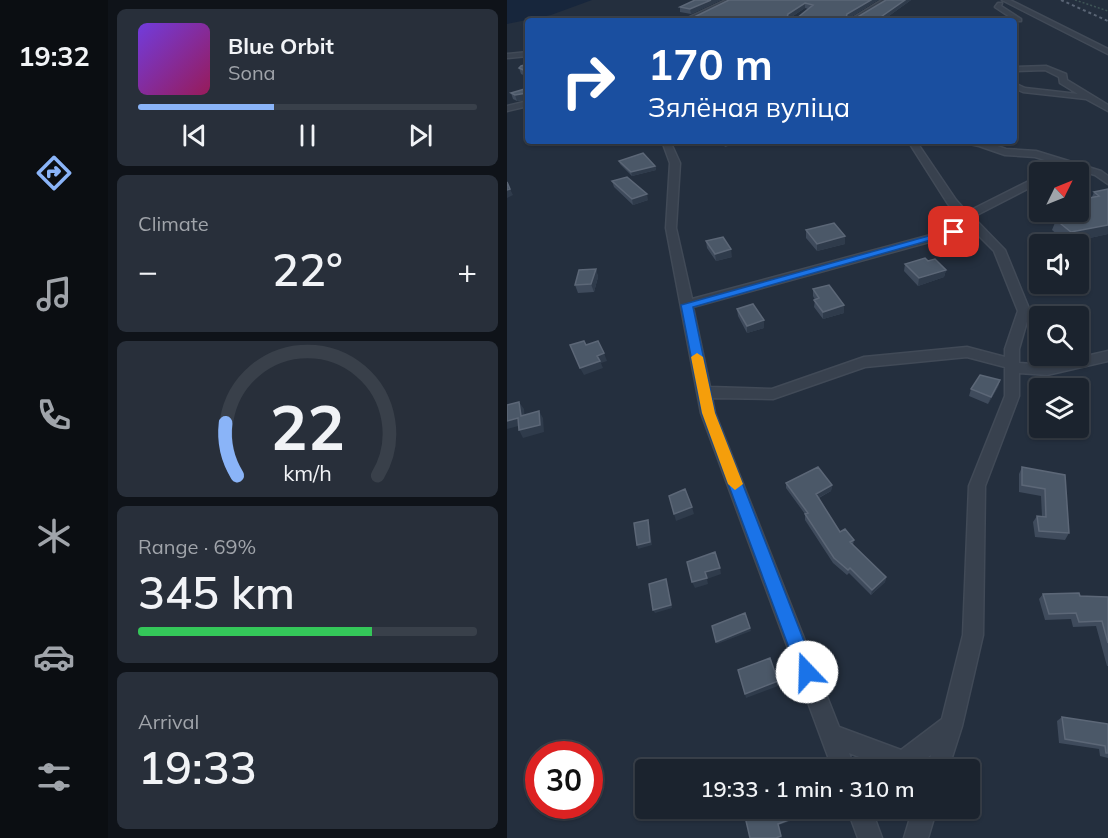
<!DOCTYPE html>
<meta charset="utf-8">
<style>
:root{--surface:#1b232e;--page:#282f3a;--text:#f1f3f6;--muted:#a0a4aa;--line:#39404a;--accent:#8ab4f8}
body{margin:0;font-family:Mulish,sans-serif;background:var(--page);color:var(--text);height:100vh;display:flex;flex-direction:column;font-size:22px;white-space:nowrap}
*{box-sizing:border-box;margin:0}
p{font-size:20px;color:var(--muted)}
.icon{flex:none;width:33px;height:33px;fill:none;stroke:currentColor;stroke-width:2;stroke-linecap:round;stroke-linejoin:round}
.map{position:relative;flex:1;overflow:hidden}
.drawer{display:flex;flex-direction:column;gap:9px;padding:9px;background:#0f1319;width:399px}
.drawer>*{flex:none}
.top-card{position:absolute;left:18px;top:18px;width:492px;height:126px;border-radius:6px;box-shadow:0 2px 4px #0004,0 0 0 2px var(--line);background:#1a4fa0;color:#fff;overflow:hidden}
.needle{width:39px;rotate:47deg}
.fabs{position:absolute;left:522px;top:162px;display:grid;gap:12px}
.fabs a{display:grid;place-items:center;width:60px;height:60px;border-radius:6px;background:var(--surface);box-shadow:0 2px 4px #0004,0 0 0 2px var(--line);font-size:30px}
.speed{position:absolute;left:18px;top:741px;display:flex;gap:12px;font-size:30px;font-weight:700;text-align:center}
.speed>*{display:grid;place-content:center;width:78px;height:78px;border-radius:50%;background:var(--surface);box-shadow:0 2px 4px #0004,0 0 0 2px var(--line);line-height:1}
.speed .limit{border:9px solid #d22;background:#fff;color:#111}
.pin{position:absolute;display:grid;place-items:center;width:51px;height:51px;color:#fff;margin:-26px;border-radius:12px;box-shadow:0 3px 9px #0006}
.me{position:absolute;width:66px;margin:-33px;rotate:339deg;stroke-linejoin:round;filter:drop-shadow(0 0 4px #0008)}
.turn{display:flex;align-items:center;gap:21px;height:126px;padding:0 24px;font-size:27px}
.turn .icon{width:78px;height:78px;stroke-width:2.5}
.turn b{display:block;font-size:42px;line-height:51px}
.big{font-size:45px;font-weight:600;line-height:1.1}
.drawer .card{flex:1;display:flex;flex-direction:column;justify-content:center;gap:9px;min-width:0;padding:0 21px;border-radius:9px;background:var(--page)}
.drawer .dial{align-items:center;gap:0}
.dial svg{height:156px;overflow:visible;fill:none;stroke:var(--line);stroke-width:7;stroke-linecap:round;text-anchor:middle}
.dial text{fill:var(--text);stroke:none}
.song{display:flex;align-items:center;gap:18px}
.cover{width:72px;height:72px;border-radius:9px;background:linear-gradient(135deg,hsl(260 70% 55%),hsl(330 70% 35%))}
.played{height:6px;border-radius:3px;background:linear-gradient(90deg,var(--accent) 40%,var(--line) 40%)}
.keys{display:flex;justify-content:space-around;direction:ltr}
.heat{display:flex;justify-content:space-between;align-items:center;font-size:33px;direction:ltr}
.charge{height:9px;border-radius:4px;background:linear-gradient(90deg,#34c759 69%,var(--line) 0)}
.trip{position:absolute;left:128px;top:759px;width:345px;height:60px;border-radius:6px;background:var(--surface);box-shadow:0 2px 4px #0004,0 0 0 2px var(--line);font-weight:600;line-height:60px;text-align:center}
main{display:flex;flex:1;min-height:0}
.tab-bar{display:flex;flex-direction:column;width:108px;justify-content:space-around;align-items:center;background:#0b0e12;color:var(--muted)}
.tab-bar .icon{width:42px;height:42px}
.tab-bar .current{color:var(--accent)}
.tab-bar b{font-size:27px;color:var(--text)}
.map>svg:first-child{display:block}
.water{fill:#17263c}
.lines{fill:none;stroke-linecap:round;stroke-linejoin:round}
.minor-casing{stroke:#414a57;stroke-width:3}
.path{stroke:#3f5557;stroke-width:1.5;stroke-dasharray:2 2;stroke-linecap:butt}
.minor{fill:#38414e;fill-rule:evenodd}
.rail{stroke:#5a6575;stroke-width:2;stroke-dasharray:3 3;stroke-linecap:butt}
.wall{fill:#3f4b5c;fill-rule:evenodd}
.shaded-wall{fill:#2f3b4b}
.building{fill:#4b5868;stroke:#5c6777;stroke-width:1.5;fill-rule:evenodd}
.route{fill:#1a73e8;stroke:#114b97;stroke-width:1.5}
.slow{fill:#f59e0b}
</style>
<main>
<nav class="tab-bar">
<b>19:32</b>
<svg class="icon current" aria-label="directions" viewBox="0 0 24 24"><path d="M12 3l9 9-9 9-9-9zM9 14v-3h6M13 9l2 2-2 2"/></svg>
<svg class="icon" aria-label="music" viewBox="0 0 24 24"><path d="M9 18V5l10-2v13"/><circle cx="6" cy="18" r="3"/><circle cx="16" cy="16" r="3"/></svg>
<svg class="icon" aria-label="phone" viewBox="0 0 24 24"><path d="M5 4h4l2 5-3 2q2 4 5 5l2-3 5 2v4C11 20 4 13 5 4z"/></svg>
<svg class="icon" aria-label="climate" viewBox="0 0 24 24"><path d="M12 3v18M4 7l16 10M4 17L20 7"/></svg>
<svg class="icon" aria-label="car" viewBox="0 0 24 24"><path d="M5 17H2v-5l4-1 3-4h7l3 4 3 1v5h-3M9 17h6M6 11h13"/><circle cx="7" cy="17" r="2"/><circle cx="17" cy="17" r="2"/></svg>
<svg class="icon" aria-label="filters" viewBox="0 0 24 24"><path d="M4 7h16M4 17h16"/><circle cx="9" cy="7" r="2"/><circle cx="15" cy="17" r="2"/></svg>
</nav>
<section class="drawer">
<div class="card">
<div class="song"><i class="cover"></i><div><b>Blue Orbit</b><p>Sona</p></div></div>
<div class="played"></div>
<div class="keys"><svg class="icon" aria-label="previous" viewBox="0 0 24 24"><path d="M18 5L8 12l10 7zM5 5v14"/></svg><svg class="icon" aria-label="pause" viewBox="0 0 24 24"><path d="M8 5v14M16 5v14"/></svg><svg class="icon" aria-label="next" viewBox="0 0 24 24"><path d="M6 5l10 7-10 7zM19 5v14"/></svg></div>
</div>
<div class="card"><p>Climate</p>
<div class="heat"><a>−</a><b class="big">22°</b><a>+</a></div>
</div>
<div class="card dial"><svg viewBox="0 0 100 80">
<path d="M14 69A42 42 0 1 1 86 69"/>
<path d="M14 69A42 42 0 0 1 8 42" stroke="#8ab4f8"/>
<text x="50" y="56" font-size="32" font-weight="700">22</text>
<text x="50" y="72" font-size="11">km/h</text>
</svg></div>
<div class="card"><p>Range · 69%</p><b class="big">345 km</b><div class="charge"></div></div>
<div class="card"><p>Arrival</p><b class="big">19:33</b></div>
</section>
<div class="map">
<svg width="601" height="838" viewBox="0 0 601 838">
<rect width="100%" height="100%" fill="#242f3e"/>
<path class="water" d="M0,0H85L44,15L0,24Z"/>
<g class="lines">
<g class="minor-casing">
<path id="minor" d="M219,0H227L182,21H174Z
M375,0H382L348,21H341Z
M495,0H503L601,49V54Z
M491,3H495L494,6L514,19V21H503L506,19L488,7Z
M21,52V56L0,58V54Z
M539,66L559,74L560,80L601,105V111L579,99L516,92L507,88V83L518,88L571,94L553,83L552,77L538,70L507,71V67Z
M21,101V106L0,111V106Z
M155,141H163L173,163L169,228L185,299L461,225L441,204L401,141H409L449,200L460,212L532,176V183L466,217L498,250L523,311L512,349V363L540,365L601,351V361L540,375L512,373V396L478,486L476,635L455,726L441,770H419L424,755L404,770H386L342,753L348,770H326L194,413L159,228L163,163ZM466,230L487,251L511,311L498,349V357L460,347L357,357L265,389L203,387L186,307ZM460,357L498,367V396L462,486L456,635L435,719L394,750L332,727L208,413L205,398L266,399L358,367Z
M353,141H369L365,144Z
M448,141H476L499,149L529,151L594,171L601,176V184L588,175L528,157L498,155L472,146Z
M340,808H364L375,838H351Z
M406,808H430L421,838H397Z"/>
</g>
<path class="path" d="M568,0L601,11"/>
<use href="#minor" class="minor"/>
<path class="rail" d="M554,0L601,21"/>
</g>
<path class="wall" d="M188,0H214L184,14L173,12V7Z
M222,0H371L342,18H349L379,0H404L375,21H179ZM298,8L301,9L290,18H283Z
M21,64V77L14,74L12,68Z
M21,88V105L20,100L10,101L6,99L4,93Z
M207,141H229L219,147Z
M112,161L148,166L149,170L125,176L113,164Z
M105,181L141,200L126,205L107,187Z
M601,189V234L560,243L545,230L549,220L562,217L557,213L558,212H572V200L585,197L587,192Z
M299,230L338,244L310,251L299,238Z
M199,241L225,257L209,261L200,248Z
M421,261L439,270L437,277L411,286L397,271L398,264Z
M89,269L91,277L87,292L71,293L68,285Z
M306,289L337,305V313L316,319L307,307L308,300L306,296Z
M230,309L257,320V328L240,333L231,316Z
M493,380L491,387L481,404L462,396L464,389Z
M515,467L558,475L562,533L558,540L528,537L526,522L530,516H535L534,496L512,492V474Z
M279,483L325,485L324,491L312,498L333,532L347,540L346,545L379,577L378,582L364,595L342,573L340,575L326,563L298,520V514L279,488Z
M536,594L601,597V666H600L589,626L566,627L564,619L538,620L532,599Z
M555,717L601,724V758L593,756L592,749L552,743L550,721Z"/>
<path class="shaded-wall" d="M204,0H214L184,14L183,9Z
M364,0H371L340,19V14Z
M398,0H404L375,21H368Z
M298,3V8L281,19L280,21L281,14Z
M20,93L21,99L10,101L8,95Z
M218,141H229L219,147Z
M148,166L149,170L125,176L124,172Z
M3,189L6,195L0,198V190Z
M140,194L141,200L126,205L125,199Z
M601,225V234L560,243L564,232Z
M338,236V244L310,251V244Z
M224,249L225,257L209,261L208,254Z
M89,269L91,277L87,292L84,284Z
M439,270L437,277L411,286L412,278Z
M337,305V313L316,319V312Z
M257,320V328L240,333V326Z
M97,353L100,361L94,363L96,368L77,375L73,368L90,356Z
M493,380L491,387L481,404L484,397Z
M12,402L17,409L18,423L14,416Z
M32,411L36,418L37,432L16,438L12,430Z
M11,418L15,425L0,429V421Z
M325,485L324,491L309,499V494Z
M185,507L187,514L169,521L167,514Z
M141,520L142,523L145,545L131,549L130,545Z
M213,568L214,574L200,579L201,584L188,588L185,582L198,572Z
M379,577L378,582L364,595L365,590Z
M159,579L165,608L148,613L146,610Z
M243,628L244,631L210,644L209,642Z
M271,681V686L239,698L238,694Z
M295,815V817L272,825L275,838H269L271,824Z"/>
<path class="building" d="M188,0H204L183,9L173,7Z
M222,0H364L340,14L339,18H349L379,0H398L368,21H179ZM298,3L306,5L290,18H280L281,14Z
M21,64V72L12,68L14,66Z
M21,88V103L20,102V93L8,95L4,93Z
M136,153L148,166L124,172L112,161Z
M120,177L140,194L125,199L105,181Z
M0,182L3,189L0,190Z
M601,189V225L564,232L549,220L575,214L572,211V200L592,196L587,192Z
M327,223L338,236L310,244L299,230Z
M216,237L224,249L208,254L199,241Z
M418,258L421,261L428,259L439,270L412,278L398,264Z
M89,269L84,284L68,285L72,270Z
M322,285L337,305L316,312L307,300L312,298L306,289Z
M246,304L257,320L240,326L230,309Z
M77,341L79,345L91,341L97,353L90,356L93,361L73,368L63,345Z
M473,375L493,380L484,397L464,389Z
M12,402L14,416L32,411L33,425L12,430L11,418L0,421V405Z
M311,467L325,485L309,494L333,532L338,529L347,540L343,542L379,577L365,590L343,568L341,570L327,558L298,514L301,513L279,483Z
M515,467L558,475L562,533L532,531L530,516L539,517L538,489L515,485Z
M178,489L185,507L167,514L162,496Z
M141,520L143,542L130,545L127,523Z
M208,552L213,568L198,572L200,578L185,582L180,562Z
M159,579L164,605L146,610L142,584Z
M572,593L573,596L601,597V643L595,621L572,622L569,613L542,614L536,594Z
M238,613L243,628L209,642L205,626Z
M263,658L271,681L238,694L231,670Z
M555,717L601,724V753H599L598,746L558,739Z
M236,808H293L295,815L271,824L274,836L269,838H243Z"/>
<path class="route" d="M443,230L452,232L186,307L208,413L309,672L307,678L300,681L293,678L291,672L195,413L174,305Z"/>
<path class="slow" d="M190,353L196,357L208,413L236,484L228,490L221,484L195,413L184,357Z"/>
</svg>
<div class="fabs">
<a><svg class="needle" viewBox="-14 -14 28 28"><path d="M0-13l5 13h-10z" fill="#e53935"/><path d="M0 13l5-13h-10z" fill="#a0a4aa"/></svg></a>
<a><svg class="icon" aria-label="sound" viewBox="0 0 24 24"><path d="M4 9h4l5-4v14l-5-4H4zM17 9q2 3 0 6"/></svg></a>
<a><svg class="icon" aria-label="search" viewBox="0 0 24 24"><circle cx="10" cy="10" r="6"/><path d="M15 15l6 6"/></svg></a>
<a><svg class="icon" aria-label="layers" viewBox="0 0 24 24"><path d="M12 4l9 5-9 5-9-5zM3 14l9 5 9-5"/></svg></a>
</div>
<div class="speed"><div class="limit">30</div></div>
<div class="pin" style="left:447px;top:232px;background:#d93025"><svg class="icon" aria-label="arrive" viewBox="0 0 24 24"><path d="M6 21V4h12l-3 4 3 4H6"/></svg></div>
<svg class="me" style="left:300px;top:672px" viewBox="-20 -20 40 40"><circle r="19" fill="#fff"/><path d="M0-13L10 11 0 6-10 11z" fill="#1a73e8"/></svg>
<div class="trip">19:33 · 1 min · 310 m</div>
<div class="top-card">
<div class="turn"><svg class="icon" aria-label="right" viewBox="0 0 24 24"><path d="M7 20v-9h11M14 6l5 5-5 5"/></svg><div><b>170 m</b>Зялёная вуліца</div></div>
</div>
</div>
</main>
